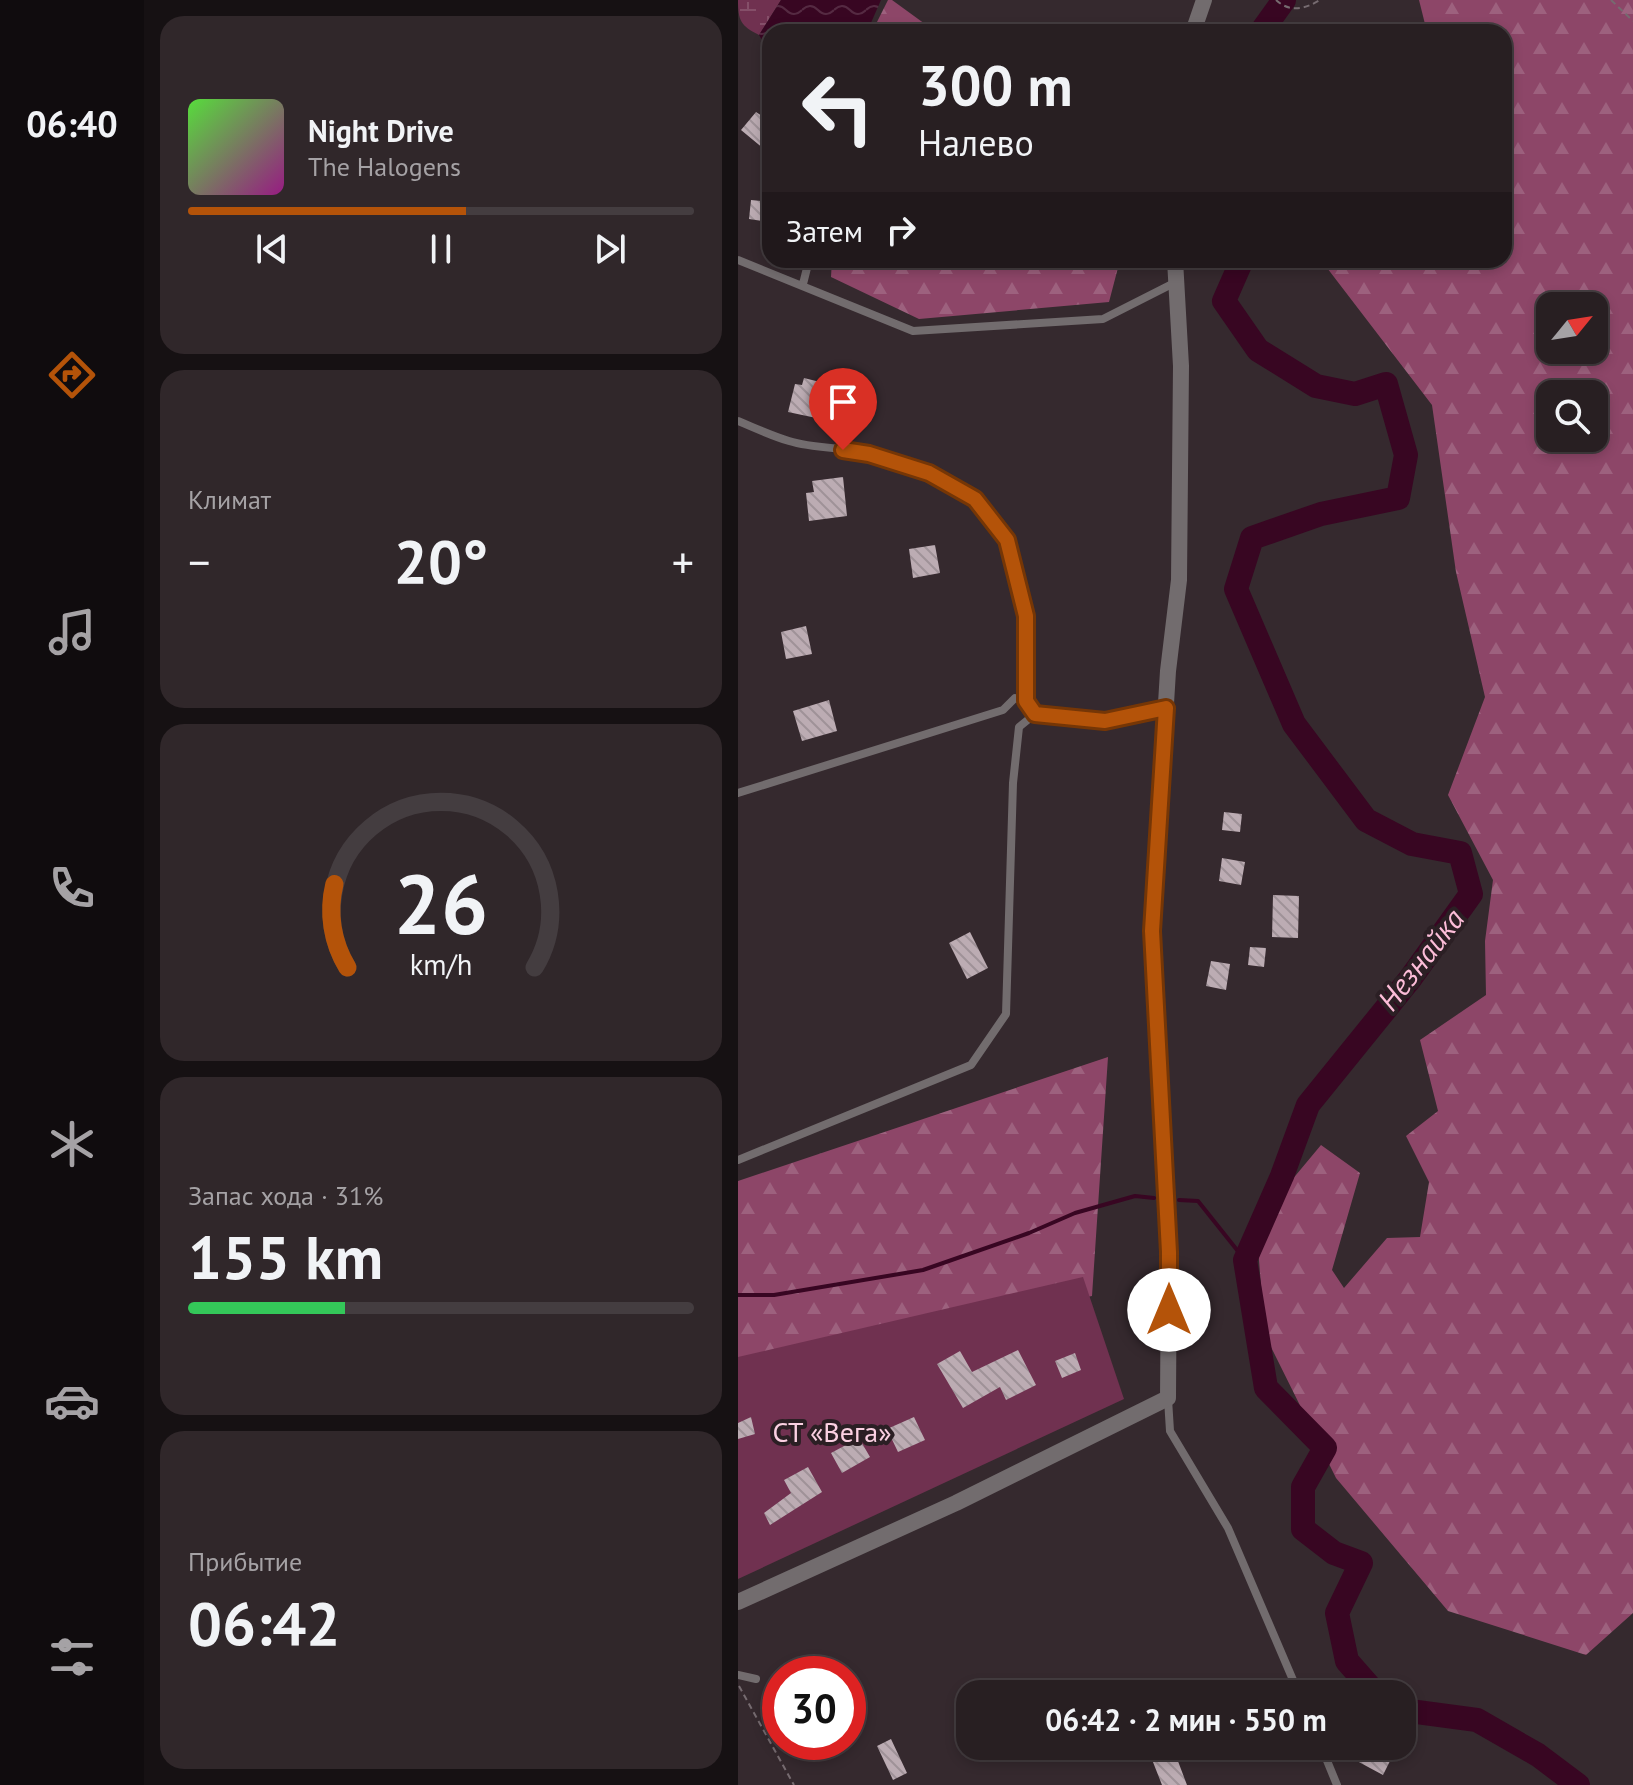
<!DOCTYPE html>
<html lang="ru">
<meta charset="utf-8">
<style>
:root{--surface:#281f22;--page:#30272a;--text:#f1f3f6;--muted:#a5a2a5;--line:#443d40;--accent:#b45309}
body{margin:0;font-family:"PT Sans",sans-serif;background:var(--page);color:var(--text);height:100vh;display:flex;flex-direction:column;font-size:30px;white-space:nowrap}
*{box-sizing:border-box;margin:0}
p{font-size:26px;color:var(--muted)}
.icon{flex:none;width:44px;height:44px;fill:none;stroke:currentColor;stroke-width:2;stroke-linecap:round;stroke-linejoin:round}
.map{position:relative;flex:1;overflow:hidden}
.details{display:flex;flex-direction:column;gap:16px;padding:16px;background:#161113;width:594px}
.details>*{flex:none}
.guide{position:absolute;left:24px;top:24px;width:750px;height:244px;border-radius:24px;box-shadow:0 4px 12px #0003,0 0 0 2px var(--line);background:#281f22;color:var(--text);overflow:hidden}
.needle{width:52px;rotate:60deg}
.tools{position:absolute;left:798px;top:292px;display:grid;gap:16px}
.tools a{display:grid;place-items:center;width:72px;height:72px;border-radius:16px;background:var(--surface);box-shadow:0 4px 12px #0003,0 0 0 2px var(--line);font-size:40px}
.speed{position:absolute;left:24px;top:1656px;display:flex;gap:16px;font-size:40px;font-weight:700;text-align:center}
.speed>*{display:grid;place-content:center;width:104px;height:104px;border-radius:50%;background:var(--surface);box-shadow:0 4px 12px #0003,0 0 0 2px var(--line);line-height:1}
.speed .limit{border:12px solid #d22;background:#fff;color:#111}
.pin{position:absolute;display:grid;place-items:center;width:68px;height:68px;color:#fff;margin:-82px -34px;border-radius:50% 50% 50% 0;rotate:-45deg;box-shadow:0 0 8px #0007}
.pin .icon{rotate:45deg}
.me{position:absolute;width:88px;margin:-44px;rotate:0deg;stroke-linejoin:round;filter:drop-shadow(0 0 6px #0008)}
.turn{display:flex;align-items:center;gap:28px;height:168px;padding:0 24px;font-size:36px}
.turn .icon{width:104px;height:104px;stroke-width:2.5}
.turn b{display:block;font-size:56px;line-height:68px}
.then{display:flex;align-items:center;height:76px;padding:0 24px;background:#0003;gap:16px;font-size:30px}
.big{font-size:60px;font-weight:700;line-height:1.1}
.details .card{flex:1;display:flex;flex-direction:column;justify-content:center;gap:12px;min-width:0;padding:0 28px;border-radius:24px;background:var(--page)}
.details .dial{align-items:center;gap:0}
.dial svg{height:208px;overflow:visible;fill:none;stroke:var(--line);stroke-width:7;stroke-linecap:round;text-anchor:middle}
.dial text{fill:var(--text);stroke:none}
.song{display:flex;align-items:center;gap:24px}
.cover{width:96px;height:96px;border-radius:12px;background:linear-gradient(135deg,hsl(110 70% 55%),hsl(310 70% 35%))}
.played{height:8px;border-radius:4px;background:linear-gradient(90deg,var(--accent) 55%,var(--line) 55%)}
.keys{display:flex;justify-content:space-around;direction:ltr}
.heat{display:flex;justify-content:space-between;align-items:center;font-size:44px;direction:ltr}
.charge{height:12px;border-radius:6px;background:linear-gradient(90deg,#34c759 31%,var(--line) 0)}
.trip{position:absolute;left:218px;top:1680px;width:460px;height:80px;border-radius:24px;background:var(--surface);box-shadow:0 4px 12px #0003,0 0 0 2px var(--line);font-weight:700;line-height:80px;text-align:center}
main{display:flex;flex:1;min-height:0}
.menu{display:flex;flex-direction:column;width:144px;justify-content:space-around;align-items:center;background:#100c0e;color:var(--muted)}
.menu .icon{width:56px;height:56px}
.menu .on{color:var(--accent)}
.menu b{font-size:36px;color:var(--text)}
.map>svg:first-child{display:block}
.forest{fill:url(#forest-firs);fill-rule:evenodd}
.wetland{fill:url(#wetland-marsh)}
.green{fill:#703150}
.water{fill:url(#water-waves)}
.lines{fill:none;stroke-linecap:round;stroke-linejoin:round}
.stream{stroke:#380622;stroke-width:4}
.river{stroke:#380622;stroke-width:24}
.building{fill:url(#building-back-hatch)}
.path{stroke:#766b70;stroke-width:2;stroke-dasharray:6 4;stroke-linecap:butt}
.service{stroke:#726c6e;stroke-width:8}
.minor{stroke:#726c6e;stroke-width:16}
.route-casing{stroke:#753606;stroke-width:20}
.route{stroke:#b45309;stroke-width:14}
.labels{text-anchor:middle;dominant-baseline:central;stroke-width:8;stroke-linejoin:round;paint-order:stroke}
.park-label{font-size:28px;fill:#fbd0e2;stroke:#2b1f24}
.water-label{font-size:30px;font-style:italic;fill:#fcbdd8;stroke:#2b1f24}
</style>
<main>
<nav class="menu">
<b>06:40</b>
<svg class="icon on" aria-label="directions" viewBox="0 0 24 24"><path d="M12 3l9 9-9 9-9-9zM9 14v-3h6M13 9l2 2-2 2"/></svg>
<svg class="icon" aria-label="music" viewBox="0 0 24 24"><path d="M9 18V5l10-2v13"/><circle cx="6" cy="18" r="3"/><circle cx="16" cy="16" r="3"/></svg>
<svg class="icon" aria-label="phone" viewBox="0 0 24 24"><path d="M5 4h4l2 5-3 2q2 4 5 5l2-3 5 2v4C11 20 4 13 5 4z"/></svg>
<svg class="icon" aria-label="climate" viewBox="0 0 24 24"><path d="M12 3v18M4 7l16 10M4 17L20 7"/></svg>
<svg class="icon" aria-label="car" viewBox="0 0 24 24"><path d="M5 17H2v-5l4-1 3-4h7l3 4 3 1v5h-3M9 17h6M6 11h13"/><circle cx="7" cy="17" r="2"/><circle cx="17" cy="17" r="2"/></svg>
<svg class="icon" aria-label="filters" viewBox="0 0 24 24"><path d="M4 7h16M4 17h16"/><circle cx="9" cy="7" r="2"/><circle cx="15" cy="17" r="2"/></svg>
</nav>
<section class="details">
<div class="card">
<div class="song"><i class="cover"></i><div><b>Night Drive</b><p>The Halogens</p></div></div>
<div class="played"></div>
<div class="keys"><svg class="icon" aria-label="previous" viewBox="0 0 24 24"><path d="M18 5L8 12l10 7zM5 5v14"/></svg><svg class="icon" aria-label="pause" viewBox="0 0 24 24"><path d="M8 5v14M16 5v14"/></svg><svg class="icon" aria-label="next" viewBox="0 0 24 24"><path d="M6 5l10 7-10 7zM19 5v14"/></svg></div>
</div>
<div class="card"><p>Климат</p>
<div class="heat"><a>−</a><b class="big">20°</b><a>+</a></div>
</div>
<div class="card dial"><svg viewBox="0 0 100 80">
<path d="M14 69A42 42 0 1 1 86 69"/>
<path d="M14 69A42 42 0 0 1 9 37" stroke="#b45309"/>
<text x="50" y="56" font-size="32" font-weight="700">26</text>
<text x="50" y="72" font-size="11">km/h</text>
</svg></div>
<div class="card"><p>Запас хода · 31%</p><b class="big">155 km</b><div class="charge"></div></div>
<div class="card"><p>Прибытие</p><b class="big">06:42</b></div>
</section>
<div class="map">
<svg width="895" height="1785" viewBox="0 0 895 1785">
<defs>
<pattern id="forest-firs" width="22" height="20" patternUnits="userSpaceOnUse" patternTransform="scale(2)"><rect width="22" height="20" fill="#8d4668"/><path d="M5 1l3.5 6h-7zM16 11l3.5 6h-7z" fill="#9d617e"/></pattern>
<pattern id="wetland-marsh" width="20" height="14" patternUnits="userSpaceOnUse" patternTransform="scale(2)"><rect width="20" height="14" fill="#703150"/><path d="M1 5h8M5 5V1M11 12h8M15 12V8" fill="none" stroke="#854f69"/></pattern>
<pattern id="water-waves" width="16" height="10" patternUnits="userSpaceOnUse" patternTransform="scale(2)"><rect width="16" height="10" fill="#380622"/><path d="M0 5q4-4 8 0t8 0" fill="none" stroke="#552a42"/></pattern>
<pattern id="building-back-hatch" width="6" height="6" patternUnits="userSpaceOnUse" patternTransform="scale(2)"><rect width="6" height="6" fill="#bcacb3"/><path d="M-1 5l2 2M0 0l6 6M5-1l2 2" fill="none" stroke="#9f9298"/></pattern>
</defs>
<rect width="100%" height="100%" fill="#35292e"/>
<path class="forest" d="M150,0H154L198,32H134Z
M681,0H895V1613L848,1655L710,1611L598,1478L527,1335L520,1248L553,1181L583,1145L622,1173L594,1270L606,1288L649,1238L682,1237L691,1182L668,1136L700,1111L682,1040L748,995L747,941L755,880L710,795L747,697L718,572L694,405L583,260H766V32H689ZM812,306H856V350H812ZM856,394V438H812V394Z
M94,260H382L371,302L181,319L93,277Z
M370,1057L354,1296L0,1364V1181Z"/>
<path class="wetland" d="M0,0H43L21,35C3,26 0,21 0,0Z"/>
<path class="green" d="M345,1277L386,1399L0,1579V1357Z"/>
<path class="water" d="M43,0H143L129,32H32V53L21,35Z"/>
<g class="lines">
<path class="stream" d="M441,1200L460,1201L507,1260
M0,1295H36L185,1270L291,1233L337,1213L397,1196L416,1198"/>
<path class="river" d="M523,32L546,0
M504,260L486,301L520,350L578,386L617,394L648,384L668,455L660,498L583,514L514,538L498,589L556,724L628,820L674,844L722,853L733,894L672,979L570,1105L544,1176L507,1260L528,1388L587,1448L565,1487V1529L596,1553L623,1563L599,1613L609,1661L638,1694
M664,1710L739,1720L800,1755L840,1785"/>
</g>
<path class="building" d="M18,112L32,121V154L3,130Z
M13,200L32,202V222L11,219Z
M66,378L90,384L83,419L50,412L57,384L64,385Z
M105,477L109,516L71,521L68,493L76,492L74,481Z
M197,545L202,573L175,578L171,549Z
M68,626L74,654L48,659L43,632Z
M91,700L99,731L64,741L55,711Z
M486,812L504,814L502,832L484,830Z
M484,858L507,862L503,885L481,881Z
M535,895L561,896L560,938L534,937Z
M232,932L250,968L229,979L211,943Z
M512,947L528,948L526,967L510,965Z
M473,961L492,964L488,990L468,986Z
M280,1350L298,1385L268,1400L262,1387L225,1408L199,1364L222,1351L234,1372Z
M337,1353L343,1370L324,1378L317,1361Z
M13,1417L17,1434L0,1439V1423Z
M176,1417L187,1440L160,1452L149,1429Z
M121,1438L132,1457L104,1473L93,1453Z
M70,1467L84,1492L32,1525L26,1513L53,1493L46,1480Z
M153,1739L169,1773L155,1780L139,1746Z
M591,1746H647L657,1751L645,1775Z
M435,1748L449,1785H424L413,1757Z"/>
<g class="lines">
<path class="path" d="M538,0C552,13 567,9 582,0
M873,0L895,21
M1,1686L56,1785"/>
<path class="service" d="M0,260L175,331L365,319L438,282
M65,284L71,260
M0,421C17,428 34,436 51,441C77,449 105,447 130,453C281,489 288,565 288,701
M0,793L265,710L277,698L288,701L297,714L367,721L427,708
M0,1160L233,1065L268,1014L275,783L281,727L297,714
M430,1399L432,1431L490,1528L561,1694
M0,1675L18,1679
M583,1746L599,1785"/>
<path class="minor" d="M455,32L466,0
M0,1602L218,1503L430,1398L431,1252L414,931L430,671L441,580L443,366L437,260"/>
</g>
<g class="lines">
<g class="route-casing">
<path id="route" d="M105,450L131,454L191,473L237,499L269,540L288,616V701L297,714L367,721L428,708L414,931L431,1252V1310"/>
</g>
<use href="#route" class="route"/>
</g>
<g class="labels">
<g class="park-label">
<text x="94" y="1431">СТ «Вега»</text>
</g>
<g class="water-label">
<text transform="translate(682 959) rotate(-52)">Незнайка</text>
</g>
</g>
</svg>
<div class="tools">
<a><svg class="needle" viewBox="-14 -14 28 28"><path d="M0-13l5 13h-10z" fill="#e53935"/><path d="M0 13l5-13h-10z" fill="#a5a2a5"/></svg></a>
<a><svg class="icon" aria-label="search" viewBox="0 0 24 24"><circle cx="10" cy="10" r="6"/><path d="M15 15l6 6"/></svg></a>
</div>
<div class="speed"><div class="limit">30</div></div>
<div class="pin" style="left:105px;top:450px;background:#d93025"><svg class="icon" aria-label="arrive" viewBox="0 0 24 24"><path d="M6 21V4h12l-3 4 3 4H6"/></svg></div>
<svg class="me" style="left:431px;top:1310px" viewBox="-20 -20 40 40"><circle r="19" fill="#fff"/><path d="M0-13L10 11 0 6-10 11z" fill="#b45309"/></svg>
<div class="trip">06:42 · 2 мин · 550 m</div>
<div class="guide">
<div class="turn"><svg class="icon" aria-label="left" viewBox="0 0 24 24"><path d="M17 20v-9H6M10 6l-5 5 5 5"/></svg><div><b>300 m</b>Налево</div></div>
<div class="then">Затем<svg class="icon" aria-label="right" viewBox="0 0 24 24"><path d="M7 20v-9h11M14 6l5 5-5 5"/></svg></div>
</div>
</div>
</main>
